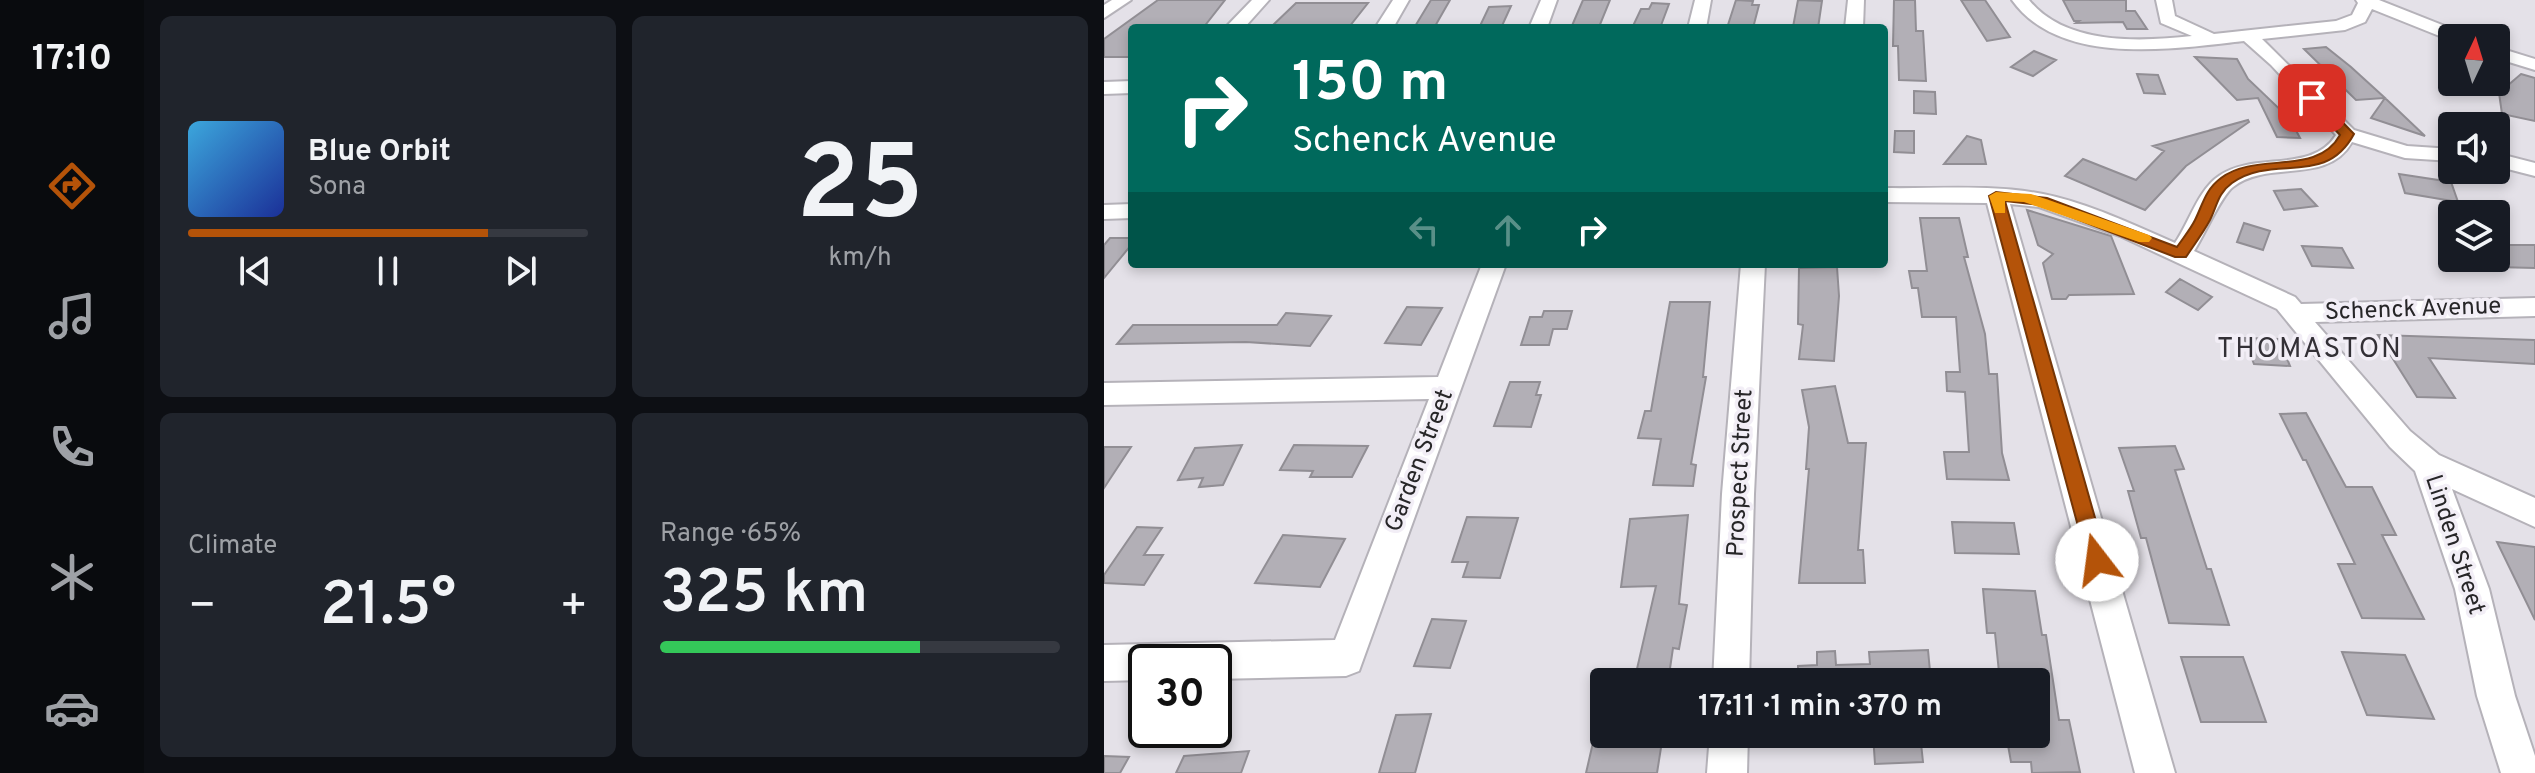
<!DOCTYPE html>
<meta charset="utf-8">
<style>
:root{--surface:#171b24;--page:#20242c;--text:#f1f3f6;--muted:#9ea1a6;--line:#363941;--accent:#b45309}
body{margin:0;font-family:Overpass,sans-serif;background:var(--page);color:var(--text);height:100vh;display:flex;flex-direction:column;font-size:30px;white-space:nowrap}
*{box-sizing:border-box;margin:0}
p{font-size:26px;color:var(--muted)}
.icon{flex:none;width:44px;height:44px;fill:none;stroke:currentColor;stroke-width:2;stroke-linecap:round;stroke-linejoin:round}
.map{position:relative;flex:1;overflow:hidden}
.panel{display:flex;flex-direction:column;gap:16px;padding:16px;background:#0d0f14;width:960px}
.panel>*{flex:none}
.guide{position:absolute;left:24px;top:24px;width:760px;height:244px;border-radius:8px;box-shadow:0 4px 12px #0003;background:#00695c;color:#fff;overflow:hidden}
.needle{width:52px;rotate:4deg}
.controls{position:absolute;left:1334px;top:24px;display:grid;gap:16px}
.controls a{display:grid;place-items:center;width:72px;height:72px;border-radius:8px;background:var(--surface);box-shadow:0 4px 12px #0003;font-size:40px}
.speed{position:absolute;left:24px;top:644px;display:flex;gap:16px;font-size:40px;font-weight:700;text-align:center}
.speed>*{display:grid;place-content:center;width:104px;height:104px;border-radius:50%;background:var(--surface);box-shadow:0 4px 12px #0003;line-height:1}
.speed .limit{border:4px solid #111;border-radius:12px;background:#fff;color:#111}
.pin{position:absolute;display:grid;place-items:center;width:68px;height:68px;color:#fff;margin:-34px;border-radius:16px;box-shadow:0 4px 12px #0006}
.me{position:absolute;width:88px;margin:-44px;rotate:345deg;stroke-linejoin:round;filter:drop-shadow(0 0 6px #0008)}
.turn{display:flex;align-items:center;gap:28px;height:168px;padding:0 32px;font-size:36px}
.turn .icon{width:104px;height:104px;stroke-width:2.5}
.turn b{display:block;font-size:56px;line-height:68px}
.lanes{display:flex;align-items:center;height:76px;padding:0 32px;background:#0003;justify-content:center;gap:40px;direction:ltr}
.lanes .off{opacity:.35}
.big{font-size:60px;font-weight:600;line-height:1.1}
.panel .card{flex:1;display:flex;flex-direction:column;justify-content:center;gap:12px;min-width:0;padding:0 28px;border-radius:12px;background:var(--page)}
.panel .dial{align-items:center;gap:0}
.dial b{font-size:104px;line-height:1}
.song{display:flex;align-items:center;gap:24px}
.cover{width:96px;height:96px;border-radius:12px;background:linear-gradient(135deg,hsl(200 70% 55%),hsl(230 70% 35%))}
.played{height:8px;border-radius:4px;background:linear-gradient(90deg,var(--accent) 75%,var(--line) 75%)}
.keys{display:flex;justify-content:space-around;direction:ltr}
.heat{display:flex;justify-content:space-between;align-items:center;font-size:44px;direction:ltr}
.charge{height:12px;border-radius:6px;background:linear-gradient(90deg,#34c759 65%,var(--line) 0)}
.panel .tiles{flex:1;display:grid;gap:16px;grid-template-columns:repeat(2,1fr)}
.trip{position:absolute;left:486px;top:668px;width:460px;height:80px;border-radius:8px;background:var(--surface);box-shadow:0 4px 12px #0003;font-weight:600;line-height:80px;text-align:center}
main{display:flex;flex:1;min-height:0}
.tabs{display:flex;flex-direction:column;width:144px;justify-content:space-around;align-items:center;background:#090b0e;color:var(--muted)}
.tabs .icon{width:56px;height:56px}
.tabs .selected{color:var(--accent)}
.tabs b{font-size:36px;color:var(--text)}
.map>svg:first-child{display:block}
.building{fill:#b2afb6;stroke:#918e94;stroke-width:2}
.lines{fill:none;stroke-linecap:round;stroke-linejoin:round}
.minor-casing{stroke:#b5b2b9;stroke-width:4}
.minor{fill:#fff;fill-rule:evenodd}
.route{fill:#b45309;stroke:#753606;stroke-width:2}
.slow{fill:#f59e0b}
.labels{text-anchor:middle;dominant-baseline:central;stroke-width:7;stroke-linejoin:round;paint-order:stroke}
.street-label{font-size:24px;fill:#272628;stroke:#f2eef6}
.quarter-label{font-size:28px;letter-spacing:2px;fill:#333036;stroke:#f2eef6}
</style>
<main>
<nav class="tabs">
<b>17:10</b>
<svg class="icon selected" aria-label="directions" viewBox="0 0 24 24"><path d="M12 3l9 9-9 9-9-9zM9 14v-3h6M13 9l2 2-2 2"/></svg>
<svg class="icon" aria-label="music" viewBox="0 0 24 24"><path d="M9 18V5l10-2v13"/><circle cx="6" cy="18" r="3"/><circle cx="16" cy="16" r="3"/></svg>
<svg class="icon" aria-label="phone" viewBox="0 0 24 24"><path d="M5 4h4l2 5-3 2q2 4 5 5l2-3 5 2v4C11 20 4 13 5 4z"/></svg>
<svg class="icon" aria-label="climate" viewBox="0 0 24 24"><path d="M12 3v18M4 7l16 10M4 17L20 7"/></svg>
<svg class="icon" aria-label="car" viewBox="0 0 24 24"><path d="M5 17H2v-5l4-1 3-4h7l3 4 3 1v5h-3M9 17h6M6 11h13"/><circle cx="7" cy="17" r="2"/><circle cx="17" cy="17" r="2"/></svg>
</nav>
<section class="panel">
<div class="tiles">
<div class="card">
<div class="song"><i class="cover"></i><div><b>Blue Orbit</b><p>Sona</p></div></div>
<div class="played"></div>
<div class="keys"><svg class="icon" aria-label="previous" viewBox="0 0 24 24"><path d="M18 5L8 12l10 7zM5 5v14"/></svg><svg class="icon" aria-label="pause" viewBox="0 0 24 24"><path d="M8 5v14M16 5v14"/></svg><svg class="icon" aria-label="next" viewBox="0 0 24 24"><path d="M6 5l10 7-10 7zM19 5v14"/></svg></div>
</div>
<div class="card dial"><b>25</b><p>km/h</p></div>
<div class="card"><p>Climate</p>
<div class="heat"><a>−</a><b class="big">21.5°</b><a>+</a></div>
</div>
<div class="card"><p>Range · 65%</p><b class="big">325 km</b><div class="charge"></div></div>
</div>
</section>
<div class="map">
<svg width="1431" height="773" viewBox="0 0 1431 773">
<rect width="100%" height="100%" fill="#e4e1e8"/>
<path class="building" d="M54,0H121L99,28H28V57H0V39Z
M327,0H346L330,28H310Z
M479,0H506L495,27L467,28Z
M632,0L649,1L648,5H655L649,28H623Z
M694,0L718,1L714,28L689,27Z
M790,0H811L812,31H819L822,81L795,80L794,46H789Z
M857,0H881L906,37L883,41Z
M959,0H1022V11H1031L1043,29H1023L1019,22L972,23L975,21H970Z
M192,3H264L245,27L166,28Z
M548,3L565,4L556,28H528L537,9H545Z
M407,6L397,28H375L385,7Z
M1222,47L1247,67L1281,98L1252,100L1200,49Z
M930,51L952,60L929,76L907,67Z
M1091,57L1133,59L1144,79L1186,119L1196,138L1173,137L1154,98L1133,100Z
M1033,74L1054,75L1061,94L1040,93Z
M1417,74L1431,78V121L1398,114L1395,93Z
M810,91L831,92L832,114L810,113Z
M1281,98L1321,136L1267,118Z
M1144,120L1145,122L1082,166L1041,210L961,176L979,159L1032,180L1060,151L1049,146Z
M791,131H810V153L790,152Z
M863,136L877,140L882,164H840Z
M1295,174L1347,182L1354,202L1301,193Z
M1197,189L1213,206L1180,210L1170,191Z
M923,210L1007,236L1030,294L965,295L962,299H948L939,263L949,254L934,245Z
M816,218H855L864,257H860L881,334L885,374H893L898,453L905,480L843,479L840,452H865L861,392L843,391L842,372H856L852,317H818L814,288H808L805,271H823Z
M1140,223L1166,231L1159,250L1133,242Z
M6,238H28V244L0,278V245Z
M1392,245H1431V268L1392,267Z
M1198,246L1238,248L1249,268L1208,266Z
M733,267L735,296L730,361L695,359L699,325L694,324L695,268Z
M1076,279L1108,297L1094,310L1062,292Z
M566,302H606L599,377H602L587,464L592,465L589,486L549,485L557,439L534,438L541,411H547Z
M303,307L338,308L317,345L281,343Z
M440,311H468L463,329H449L445,345H417L426,317H438Z
M182,313L227,316L206,346L142,342L13,344L29,325H173Z
M1274,335L1431,340V364L1325,358L1351,398L1313,397Z
M1140,338L1175,339L1186,366L1150,364Z
M406,382H436L432,395H437L427,427L390,426Z
M731,386L744,443H762L754,550H759L761,583H695L705,469H702L705,427L698,390Z
M1202,413L1242,487H1268L1292,535H1278L1320,619L1258,618L1234,564H1251L1202,460H1199L1176,414Z
M138,445L119,485L95,487L99,478L74,480L91,448Z
M190,445L264,446L248,477H206L209,471L176,470Z
M1071,446L1080,469L1071,470L1103,569H1107L1125,625L1065,623L1042,538H1037L1024,491H1030L1015,448Z
M0,447H27L0,488Z
M584,515L575,604L583,605L575,649L569,648L564,682H530L552,586L517,587L526,519Z
M363,517L414,518L396,578L359,577L364,562H348Z
M848,522L910,523L915,554L851,553Z
M33,527L58,528L40,555H59L40,585L0,583V575Z
M179,535L241,539L216,587L151,583Z
M1393,542L1431,547V620Z
M879,589L931,591L938,635H942L955,720H965L976,772L928,773L927,762H907L902,734H932V682H896L891,633H883Z
M328,619L362,621L346,668L310,666Z
M824,650L827,682H694V666L713,665V652L731,651L732,665L766,664L765,652Z
M1238,652L1301,655L1330,719L1263,715Z
M1077,657H1139L1162,722H1097Z
M327,714L311,773H275L292,715Z
M491,734L559,735L553,773H482Z
M769,734H816L819,762L771,764Z
M145,751L137,773H72L80,756Z
M0,756L25,757L16,773H0Z"/>
<g class="lines">
<g class="minor-casing">
<path id="minor" d="M8,0H27L0,18V5Z
M148,0H165L140,28H121Z
M289,0H305L289,28H271Z
M437,0H453L443,28H425Z
M591,0H607L602,28H584Z
M744,0H760L759,28H741Z
M908,0H925C961,45 1035,42 1088,36L1057,23L1052,0H1068L1071,16L1110,34L1232,21L1248,15L1254,3L1252,0H1275L1361,34L1364,38H1348V41L1268,9L1261,22L1241,30L1158,39L1250,130L1303,146L1348,149V161L1301,158L1248,142C1223,186 1164,159 1129,187C1117,196 1100,236 1090,251L1191,297L1197,304L1431,298V316L1211,322L1306,431L1335,455L1431,498V527L1348,489L1385,589L1411,696L1431,756V773H1397L1373,696L1351,589L1311,471L1286,447L1173,309L1016,236L935,207L906,204L1071,773H1031L883,203L780,202V188C832,189 887,184 939,194C984,203 1030,225 1071,243C1085,223 1094,190 1115,176C1150,151 1208,174 1232,135L1167,65L1140,41C1068,49 956,67 908,0Z
M1392,47L1431,59V70L1392,58Z
M28,81V93L0,94V82Z
M1392,153L1431,163V176L1392,166Z
M28,204V218L0,219V205Z
M378,264H402L255,671L242,676L110,679V662H42V680L0,681V645L231,640L325,399L0,405V383L334,377Z
M637,264H661L650,494L645,682H609L618,494Z
M606,734H644L643,773H603Z"/>
</g>
<use href="#minor" class="minor"/>
</g>
<path class="route" d="M1204,95H1212L1250,134C1221,188 1170,153 1128,183C1114,193 1113,206 1106,220C1099,233 1090,245 1082,257H1071L936,205L901,201L1003,560L1000,567L993,570L985,567L885,196L892,192L943,198L1073,247C1079,238 1086,230 1091,220C1099,204 1101,190 1117,178C1153,151 1213,177 1236,135L1204,100Z"/>
<path class="slow" d="M892,192L927,194L1045,235L1048,238L1045,242H1035L920,202L901,201V213H891L885,196Z"/>
<g class="labels">
<g class="street-label">
<text transform="translate(1309 310) rotate(-2)">Schenck Avenue</text>
<text transform="translate(316 461) rotate(-69)">Garden Street</text>
<text transform="translate(637 473) rotate(-87)">Prospect Street</text>
<text transform="translate(1350 545) rotate(72)">Linden Street</text>
</g>
<g class="quarter-label">
<text x="1206" y="350">THOMASTON</text>
</g>
</g>
</svg>
<div class="controls">
<a><svg class="needle" viewBox="-14 -14 28 28"><path d="M0-13l5 13h-10z" fill="#e53935"/><path d="M0 13l5-13h-10z" fill="#9ea1a6"/></svg></a>
<a><svg class="icon" aria-label="sound" viewBox="0 0 24 24"><path d="M4 9h4l5-4v14l-5-4H4zM17 9q2 3 0 6"/></svg></a>
<a><svg class="icon" aria-label="layers" viewBox="0 0 24 24"><path d="M12 4l9 5-9 5-9-5zM3 14l9 5 9-5"/></svg></a>
</div>
<div class="speed"><div class="limit">30</div></div>
<div class="pin" style="left:1208px;top:98px;background:#d93025"><svg class="icon" aria-label="arrive" viewBox="0 0 24 24"><path d="M6 21V4h12l-3 4 3 4H6"/></svg></div>
<svg class="me" style="left:993px;top:560px" viewBox="-20 -20 40 40"><circle r="19" fill="#fff"/><path d="M0-13L10 11 0 6-10 11z" fill="#b45309"/></svg>
<div class="trip">17:11 · 1 min · 370 m</div>
<div class="guide">
<div class="turn"><svg class="icon" aria-label="right" viewBox="0 0 24 24"><path d="M7 20v-9h11M14 6l5 5-5 5"/></svg><div><b>150 m</b>Schenck Avenue</div></div>
<div class="lanes"><svg class="icon off" aria-label="left" viewBox="0 0 24 24"><path d="M17 20v-9H6M10 6l-5 5 5 5"/></svg><svg class="icon off" aria-label="ahead" viewBox="0 0 24 24"><path d="M12 20V5M6 11l6-6 6 6"/></svg><svg class="icon" aria-label="right" viewBox="0 0 24 24"><path d="M7 20v-9h11M14 6l5 5-5 5"/></svg></div>
</div>
</div>
</main>
